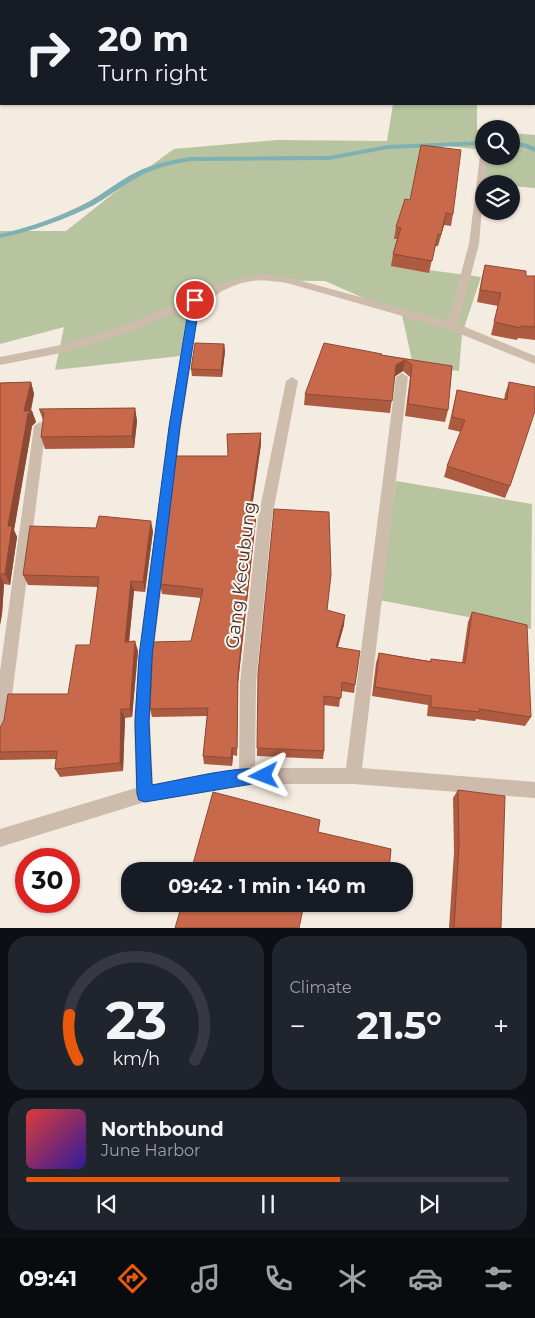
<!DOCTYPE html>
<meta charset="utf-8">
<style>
:root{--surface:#171b24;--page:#20242c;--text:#f1f3f6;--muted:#9ea1a6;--line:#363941;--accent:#ea580c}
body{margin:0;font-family:Montserrat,sans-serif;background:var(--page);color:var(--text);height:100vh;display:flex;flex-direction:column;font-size:19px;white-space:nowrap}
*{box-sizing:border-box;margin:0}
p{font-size:16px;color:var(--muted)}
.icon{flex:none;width:28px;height:28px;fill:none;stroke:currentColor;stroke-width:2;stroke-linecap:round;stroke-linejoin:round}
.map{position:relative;height:928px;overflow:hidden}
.drawer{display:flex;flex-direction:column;gap:8px;padding:8px;background:#0d0f14;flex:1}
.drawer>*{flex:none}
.guide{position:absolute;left:0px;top:0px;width:535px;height:105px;box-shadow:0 1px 4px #0004;background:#171b24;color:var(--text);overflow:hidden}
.tools{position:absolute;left:475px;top:120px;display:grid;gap:10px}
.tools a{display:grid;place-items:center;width:45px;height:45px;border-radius:50%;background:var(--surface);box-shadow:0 1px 4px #0004;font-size:25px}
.speed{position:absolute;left:15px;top:848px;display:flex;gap:10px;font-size:25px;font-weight:700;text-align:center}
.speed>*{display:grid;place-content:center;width:65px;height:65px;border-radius:50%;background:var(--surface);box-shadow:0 1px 4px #0004;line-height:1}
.speed .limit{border:8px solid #d22;background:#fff;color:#111}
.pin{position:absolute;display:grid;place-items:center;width:42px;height:42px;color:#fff;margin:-21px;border:2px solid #fff;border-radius:50%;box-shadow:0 1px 5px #0007}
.me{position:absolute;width:55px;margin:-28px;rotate:267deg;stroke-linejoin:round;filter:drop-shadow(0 0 4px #0008)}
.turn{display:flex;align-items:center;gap:18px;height:105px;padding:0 15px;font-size:22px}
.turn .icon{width:65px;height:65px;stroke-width:2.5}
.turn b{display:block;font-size:35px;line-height:42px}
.big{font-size:38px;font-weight:700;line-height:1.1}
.drawer .tile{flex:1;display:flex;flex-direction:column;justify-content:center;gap:8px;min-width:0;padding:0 18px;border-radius:20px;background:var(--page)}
.drawer .dial{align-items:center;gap:0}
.dial svg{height:130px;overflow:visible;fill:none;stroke:var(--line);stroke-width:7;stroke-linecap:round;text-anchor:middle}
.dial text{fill:var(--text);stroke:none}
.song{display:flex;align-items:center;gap:15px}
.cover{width:60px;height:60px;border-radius:8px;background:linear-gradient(135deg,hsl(0 70% 55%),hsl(250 70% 35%))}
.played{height:5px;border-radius:2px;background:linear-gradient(90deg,var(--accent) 65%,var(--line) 65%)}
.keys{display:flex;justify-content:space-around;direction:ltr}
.heat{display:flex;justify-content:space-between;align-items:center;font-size:28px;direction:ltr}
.drawer .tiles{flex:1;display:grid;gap:8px;grid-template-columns:1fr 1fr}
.tile:last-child{grid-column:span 2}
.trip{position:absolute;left:121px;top:862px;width:292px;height:50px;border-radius:20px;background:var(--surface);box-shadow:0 1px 4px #0004;font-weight:700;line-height:50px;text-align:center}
.tab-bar{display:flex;height:80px;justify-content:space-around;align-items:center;background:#090b0e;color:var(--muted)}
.tab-bar .icon{width:35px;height:35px}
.tab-bar .on{color:var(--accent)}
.tab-bar b{font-size:22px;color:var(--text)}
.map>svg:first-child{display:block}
.green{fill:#b8c4a0}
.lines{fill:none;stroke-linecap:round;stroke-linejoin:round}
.stream{fill:#7fb0b2;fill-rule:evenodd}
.street{fill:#cdbbac;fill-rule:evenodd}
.wall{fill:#ac5a40}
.shaded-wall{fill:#8c4a34}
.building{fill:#c8694b;stroke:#8c4a34}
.route{fill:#1a73e8;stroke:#114b97}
.labels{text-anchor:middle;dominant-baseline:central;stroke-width:4;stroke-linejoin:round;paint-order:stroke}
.street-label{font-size:18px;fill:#3b302b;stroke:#fbf5ee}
</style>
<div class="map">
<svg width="535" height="928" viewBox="0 0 535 928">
<rect width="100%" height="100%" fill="#f4ebe1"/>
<path class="green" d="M393,104H477V130L484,131V150L428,144L406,267L481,277L462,334L459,371L413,365L402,315L325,281L235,280L192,315L180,356L55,370L64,327L0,344V231H66L119,189L174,149L277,140L387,141Z
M511,133L535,135V188L511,186V184L484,182L487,156H511Z
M396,481L532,504L531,629L379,600Z"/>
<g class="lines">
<path class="stream" d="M484,141V145L388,149L329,160L191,161C171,164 150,169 133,180C119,188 108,197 94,205C64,220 33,231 0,238V234C31,227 62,216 90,201C104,193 115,184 129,176C148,165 169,160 191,157L329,156L388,145Z
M511,142L524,143L535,147V152L523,147L511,146Z"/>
<path class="street" d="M484,153V156H488L485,184H484L479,244L458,324L535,356V364L448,329L287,283C278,282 268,280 259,280C238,281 218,293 200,302L181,427L153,656L150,722L153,784L239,769L240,683L258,518L286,381L292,377L298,381L272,518L256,683L255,768H346L396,377L402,373L408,377L362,768L535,782V798L353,784H247L145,802L0,847V829L136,788L134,722L139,656L169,427L189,307L129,332L66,352L0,365V357L61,345L121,326L191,298L219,284L259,274L287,277L448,321L469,244L480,156Z
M40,422L46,426L8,728L6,733L0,736V671L34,426Z"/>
</g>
<path class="wall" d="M405,199L453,214L451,226L444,225L438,246H435L429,273L391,266L393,254L397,239H394L396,227Z
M485,265L526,276H535V340L518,338L517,340L491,335L498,306L477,302L482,277Z
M224,344L225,351L222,377L192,376L191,369Z
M381,355L452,366L448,410L445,422L405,416L410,377L403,371L395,376L390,413L304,405L305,394Z
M31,382L34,394L31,411H32L36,422L32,426L14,530L17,537L10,585L4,584L2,614L0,625V383Z
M509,382L510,486L505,498L444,477L447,466L461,432L448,429L457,390L504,400L505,394Z
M135,408L137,421L134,448L45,449L41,437L43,420L39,409Z
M261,444L252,508L256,519L238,683L237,756L233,755L232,766L204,764L203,756L207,716L152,717L150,709L191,641L201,598L162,594L160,584Z
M153,531L145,592L134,591L129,642L138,651L132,717L125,718L123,771L60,777L55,769L56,759L0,760V727L68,694L90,645L98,587L28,585L23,575Z
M327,610L344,625L338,647L355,685L354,693L341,691L339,707L324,705V751L323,759L257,756V748Z
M472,612L531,717L525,726L476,719L475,721L427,716L428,705L372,696L376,663L379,653L430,661L431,659L462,663L468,622Z
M458,790L501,928H449L454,852L453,798Z"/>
<path class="shaded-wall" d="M446,213L444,225L438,246L441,234Z
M224,344L225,351L222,377L221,370Z
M405,360L403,371L394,377L396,365Z
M31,382L34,394L30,412L32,411L36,422L32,426L14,530L17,537L10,585L5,574L8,526L24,411Z
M135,408L137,421L134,448L132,436Z
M261,433V444L250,519V508Z
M256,508V519L238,683L237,756V748L238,674Z
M151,521L153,531L145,592L143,582Z
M0,575L4,584L2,614L0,625Z
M131,581L134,591L128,651L125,642Z
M345,615L344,625L335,656L336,647Z
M135,641L138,651L132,717L130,709Z
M121,709L125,718L123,771L120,763Z
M232,748L233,755L232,766L231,758Z"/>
<path class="building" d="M421,145L461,150L453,214L446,213L441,234H438L432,261L393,254L401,228L396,227L405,199L410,200Z
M485,265L526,271V276H535V327L521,326V328L494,322L501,293L480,290Z
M195,343L224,344L221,370L191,369Z
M324,343L382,354L381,355L452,366L448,410L408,404L412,365L405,360L396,365L392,401L305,394Z
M31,382L24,411H32L28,414L8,526H12L5,574H0V383Z
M509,382L535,387V411L510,486L447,466L465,420L452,417L457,390L507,400Z
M135,408L132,436L41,437L44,413L39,409Z
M261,433L250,508H256L238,674L237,748H232L231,758L203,756L208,708L150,709L153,642L191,641L203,589L160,584L176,456H228L227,434Z
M274,509L329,512L331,575L327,610L345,615L336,647L360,651L355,685L342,682L341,698L324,696V751L257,748L258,674Z
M99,516L151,521L143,582L131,581L125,642L135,641L130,709H121L120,763L55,769L57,751L0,752V727L1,726L4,720L8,694H68L76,645H90L99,577L23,575L30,526L96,528Z
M472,612L527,625L531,717L479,709L480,712L431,707V696L375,687L379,653L431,662V659L465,663Z
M458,790L505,796L501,928H454L459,845Z
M213,792L320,820L318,832L391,849L389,871H191Z
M182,904H304L299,928H175Z"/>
<path class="route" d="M195,297L200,300L180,427L152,656L149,722L152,785C177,781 249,762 270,771L272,776L270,781L145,802L139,800L137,794L135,722L139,656L169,427L190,300Z"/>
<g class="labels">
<g class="street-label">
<text transform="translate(241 575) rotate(-83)">Gang Kecubung</text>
</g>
</g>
</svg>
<div class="tools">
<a><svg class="icon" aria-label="search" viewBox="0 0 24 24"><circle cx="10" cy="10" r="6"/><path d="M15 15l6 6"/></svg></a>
<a><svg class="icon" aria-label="layers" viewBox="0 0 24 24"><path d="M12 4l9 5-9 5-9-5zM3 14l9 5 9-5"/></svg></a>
</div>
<div class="speed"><div class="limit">30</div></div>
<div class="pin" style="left:195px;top:300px;background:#d93025"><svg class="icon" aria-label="arrive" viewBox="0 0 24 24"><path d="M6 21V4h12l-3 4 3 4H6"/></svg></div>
<svg class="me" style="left:264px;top:776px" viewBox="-20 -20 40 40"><path d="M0-17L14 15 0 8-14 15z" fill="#1a73e8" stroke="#fff" stroke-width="4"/></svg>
<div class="trip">09:42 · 1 min · 140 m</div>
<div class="guide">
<div class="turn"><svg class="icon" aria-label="right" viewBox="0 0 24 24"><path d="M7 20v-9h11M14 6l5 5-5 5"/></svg><div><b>20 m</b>Turn right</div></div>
</div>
</div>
<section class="drawer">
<div class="tiles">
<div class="tile dial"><svg viewBox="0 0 100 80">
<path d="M14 69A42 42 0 1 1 86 69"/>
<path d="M14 69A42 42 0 0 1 9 41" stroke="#ea580c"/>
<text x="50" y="56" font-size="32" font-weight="700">23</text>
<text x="50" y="72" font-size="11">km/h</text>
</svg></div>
<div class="tile"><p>Climate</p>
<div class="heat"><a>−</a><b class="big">21.5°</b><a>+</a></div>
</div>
<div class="tile">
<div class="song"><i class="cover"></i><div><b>Northbound</b><p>June Harbor</p></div></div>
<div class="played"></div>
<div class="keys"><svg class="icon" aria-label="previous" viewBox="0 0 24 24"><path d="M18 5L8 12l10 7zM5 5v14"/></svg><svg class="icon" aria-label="pause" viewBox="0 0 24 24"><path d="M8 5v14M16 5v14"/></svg><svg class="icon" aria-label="next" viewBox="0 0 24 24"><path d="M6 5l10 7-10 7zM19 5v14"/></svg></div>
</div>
</div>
</section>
<nav class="tab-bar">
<b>09:41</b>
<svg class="icon on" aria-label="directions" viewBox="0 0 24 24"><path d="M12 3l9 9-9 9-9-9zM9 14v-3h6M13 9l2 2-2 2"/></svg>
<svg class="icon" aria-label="music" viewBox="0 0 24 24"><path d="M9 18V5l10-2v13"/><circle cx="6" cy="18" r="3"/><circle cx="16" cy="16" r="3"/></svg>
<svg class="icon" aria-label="phone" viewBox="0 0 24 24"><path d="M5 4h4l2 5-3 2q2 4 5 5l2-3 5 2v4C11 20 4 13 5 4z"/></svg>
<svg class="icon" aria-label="climate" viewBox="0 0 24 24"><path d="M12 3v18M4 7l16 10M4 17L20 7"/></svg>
<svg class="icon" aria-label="car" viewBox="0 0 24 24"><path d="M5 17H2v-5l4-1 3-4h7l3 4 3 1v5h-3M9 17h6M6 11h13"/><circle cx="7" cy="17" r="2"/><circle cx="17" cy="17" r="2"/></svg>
<svg class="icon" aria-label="filters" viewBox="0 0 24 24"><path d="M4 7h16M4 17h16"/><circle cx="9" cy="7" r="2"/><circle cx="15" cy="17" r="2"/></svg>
</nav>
